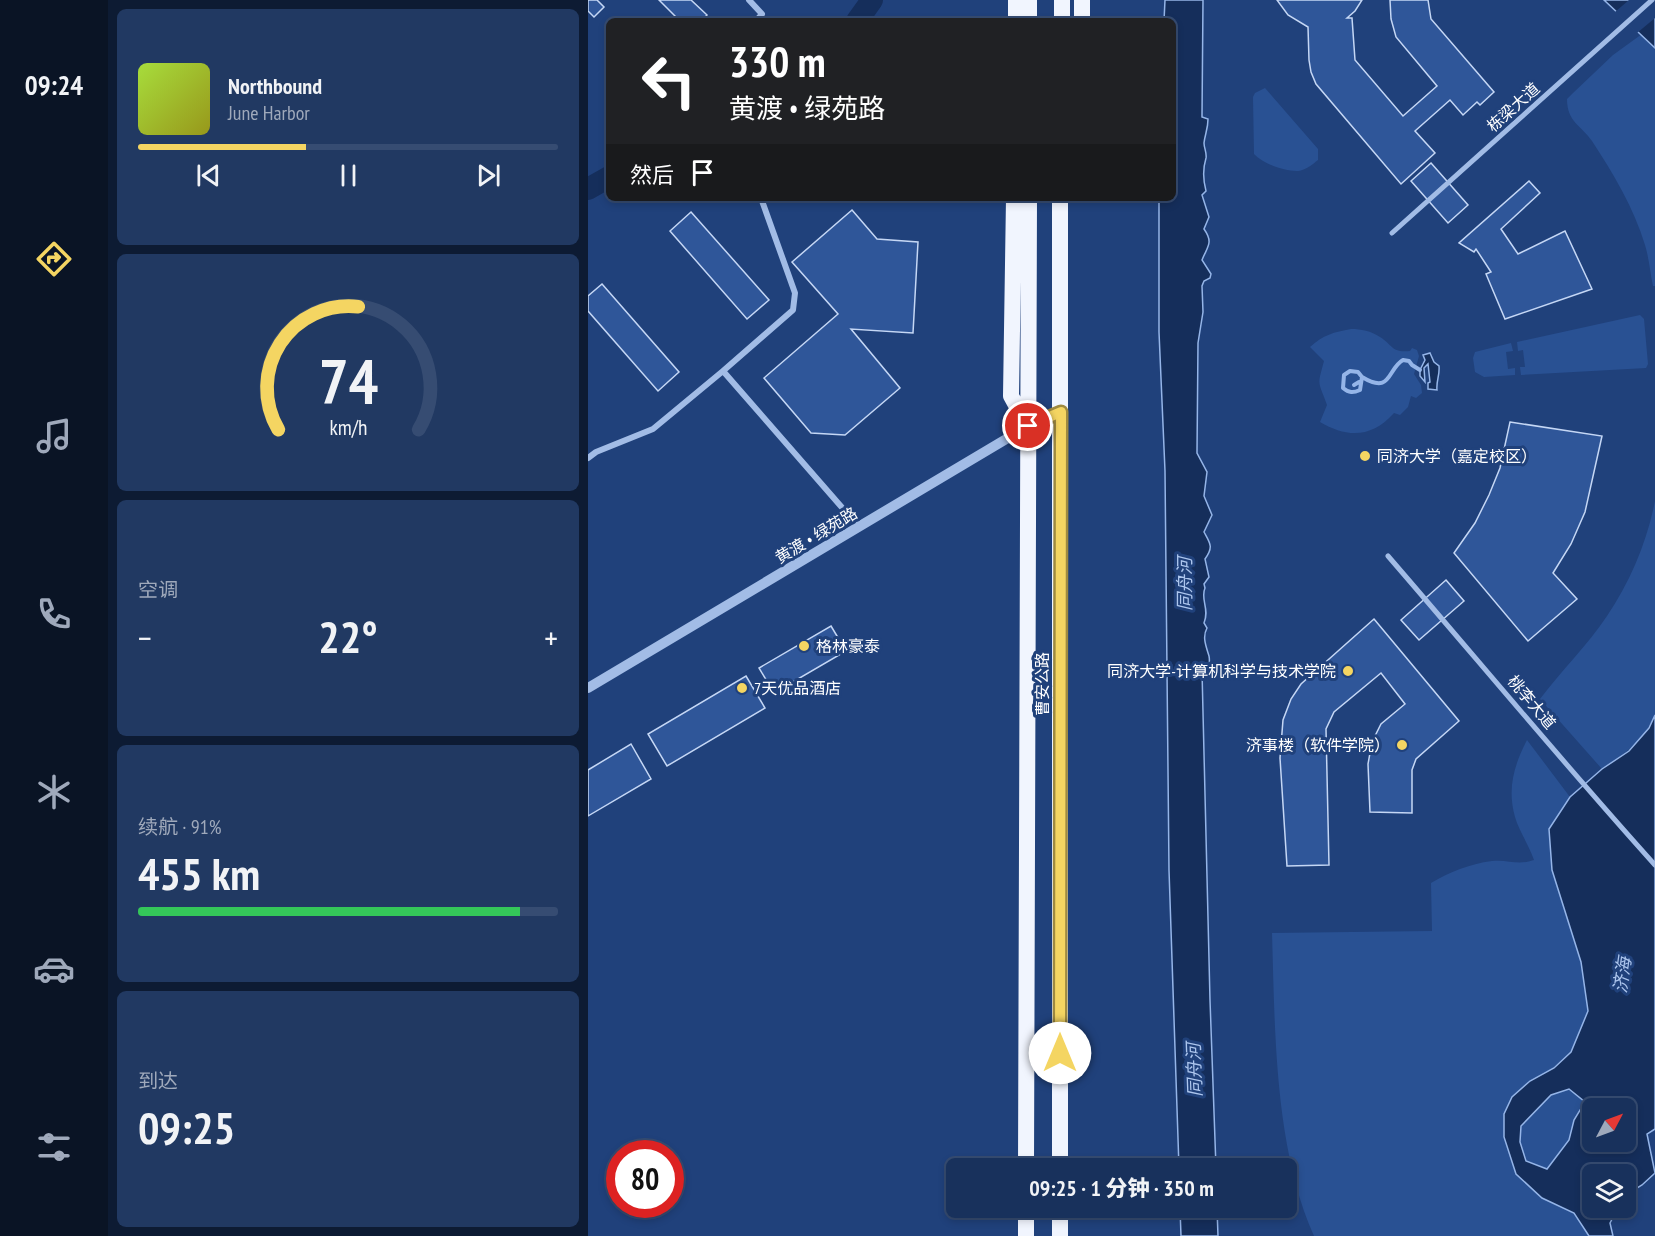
<!DOCTYPE html>
<html lang="zh">
<meta charset="utf-8">
<style>
:root{--surface:#18315c;--page:#213962;--text:#f1f3f6;--muted:#9fa9bb;--line:#364c72;--accent:#f4d562}
body{margin:0;font-family:"PT Sans Narrow","Noto Sans SC",sans-serif;background:var(--page);color:var(--text);height:100vh;display:flex;flex-direction:column;font-size:22px;white-space:nowrap}
*{box-sizing:border-box;margin:0}
p{font-size:20px;color:var(--muted)}
.icon{flex:none;width:33px;height:33px;fill:none;stroke:currentColor;stroke-width:2;stroke-linecap:round;stroke-linejoin:round}
.map{position:relative;flex:1;overflow:hidden}
.side{display:flex;flex-direction:column;gap:9px;padding:9px;background:#0d1b33;width:480px}
.side>*{flex:none}
.guide{position:absolute;left:18px;top:18px;width:570px;height:183px;border-radius:9px;box-shadow:0 3px 9px #0003,0 0 0 2px var(--line);background:#202124;color:#fff;overflow:hidden}
.needle{width:39px;rotate:49deg}
.tools{position:absolute;left:994px;top:1098px;display:grid;gap:12px}
.tools a{display:grid;place-items:center;width:54px;height:54px;border-radius:9px;background:var(--surface);box-shadow:0 3px 9px #0003,0 0 0 2px var(--line);font-size:30px}
.speed{position:absolute;left:18px;top:1140px;display:flex;gap:12px;font-size:30px;font-weight:700;text-align:center}
.speed>*{display:grid;place-content:center;width:78px;height:78px;border-radius:50%;background:var(--surface);box-shadow:0 3px 9px #0003,0 0 0 2px var(--line);line-height:1}
.speed .limit{border:9px solid #d22;background:#fff;color:#111}
.pin{position:absolute;display:grid;place-items:center;width:51px;height:51px;color:#fff;margin:-26px;border:3px solid #fff;border-radius:50%;box-shadow:0 2px 6px #0007}
.me{position:absolute;width:66px;margin:-33px;rotate:0deg;stroke-linejoin:round;filter:drop-shadow(0 0 4px #0008)}
.turn{display:flex;align-items:center;gap:21px;height:126px;padding:0 24px;font-size:27px}
.turn .icon{width:78px;height:78px;stroke-width:2.5}
.turn b{display:block;font-size:42px;line-height:51px}
.then{display:flex;align-items:center;height:57px;padding:0 24px;background:#0003;gap:12px;font-size:22px}
.big{font-size:45px;font-weight:800;line-height:1.1}
.side .widget{flex:1;display:flex;flex-direction:column;justify-content:center;gap:9px;min-width:0;padding:0 21px;border-radius:9px;background:var(--page)}
.side .dial{align-items:center;gap:0}
.dial svg{height:156px;overflow:visible;fill:none;stroke:var(--line);stroke-width:7;stroke-linecap:round;text-anchor:middle}
.dial text{fill:var(--text);stroke:none}
.song{display:flex;align-items:center;gap:18px}
.cover{width:72px;height:72px;border-radius:9px;background:linear-gradient(135deg,hsl(80 70% 55%),hsl(60 70% 35%))}
.played{height:6px;border-radius:3px;background:linear-gradient(90deg,var(--accent) 40%,var(--line) 40%)}
.keys{display:flex;justify-content:space-around;direction:ltr}
.heat{display:flex;justify-content:space-between;align-items:center;font-size:33px;direction:ltr}
.charge{height:9px;border-radius:4px;background:linear-gradient(90deg,#34c759 91%,var(--line) 0)}
.trip{position:absolute;left:358px;top:1158px;width:351px;height:60px;border-radius:9px;background:var(--surface);box-shadow:0 3px 9px #0003,0 0 0 2px var(--line);font-weight:800;line-height:60px;text-align:center}
main{display:flex;flex:1;min-height:0}
.dock{display:flex;flex-direction:column;width:108px;justify-content:space-around;align-items:center;background:#0a1425;color:var(--muted)}
.dock .icon{width:42px;height:42px}
.dock .selected{color:var(--accent)}
.dock b{font-size:27px;color:var(--text)}
.map>svg:first-child{display:block}
.green{fill:#295193}
.water{fill:#152e5b;stroke:#95b5e8;stroke-width:1.5;fill-rule:evenodd}
.pier{fill:#20417b}
.lines{fill:none;stroke-linecap:round;stroke-linejoin:round}
.stream{stroke:#95b5e8;stroke-width:4}
.river{stroke:#152e5b;stroke-width:22}
.building{fill:#2f5699;stroke:#c5d7f5;stroke-width:1.5}
.pedestrian{stroke:#a2bce6;stroke-width:5}
.minor{stroke:#a2bce6;stroke-width:6}
.tertiary{stroke:#a2bce6;stroke-width:10}
.trunk{stroke:#f1f5fe;stroke-width:16}
.route-casing{stroke:#9f8a40;stroke-width:15}
.route{stroke:#f4d562;stroke-width:10}
.poi-dot{fill:#f4d562;stroke:#20417b;stroke-width:2}
.labels{text-anchor:middle;dominant-baseline:central;stroke-width:6;stroke-linejoin:round;paint-order:stroke}
.street-label{font-size:16px;fill:#fff;stroke:#20417b}
.poi-label{font-size:16px;fill:#fff;stroke:#20417b;text-anchor:start}
.water-label{font-size:18px;font-style:italic;fill:#adc6ee;stroke:#20417b}
</style>
<main>
<nav class="dock">
<b>09:24</b>
<svg class="icon selected" aria-label="directions" viewBox="0 0 24 24"><path d="M12 3l9 9-9 9-9-9zM9 14v-3h6M13 9l2 2-2 2"/></svg>
<svg class="icon" aria-label="music" viewBox="0 0 24 24"><path d="M9 18V5l10-2v13"/><circle cx="6" cy="18" r="3"/><circle cx="16" cy="16" r="3"/></svg>
<svg class="icon" aria-label="phone" viewBox="0 0 24 24"><path d="M5 4h4l2 5-3 2q2 4 5 5l2-3 5 2v4C11 20 4 13 5 4z"/></svg>
<svg class="icon" aria-label="climate" viewBox="0 0 24 24"><path d="M12 3v18M4 7l16 10M4 17L20 7"/></svg>
<svg class="icon" aria-label="car" viewBox="0 0 24 24"><path d="M5 17H2v-5l4-1 3-4h7l3 4 3 1v5h-3M9 17h6M6 11h13"/><circle cx="7" cy="17" r="2"/><circle cx="17" cy="17" r="2"/></svg>
<svg class="icon" aria-label="filters" viewBox="0 0 24 24"><path d="M4 7h16M4 17h16"/><circle cx="9" cy="7" r="2"/><circle cx="15" cy="17" r="2"/></svg>
</nav>
<section class="side">
<div class="widget">
<div class="song"><i class="cover"></i><div><b>Northbound</b><p>June Harbor</p></div></div>
<div class="played"></div>
<div class="keys"><svg class="icon" aria-label="previous" viewBox="0 0 24 24"><path d="M18 5L8 12l10 7zM5 5v14"/></svg><svg class="icon" aria-label="pause" viewBox="0 0 24 24"><path d="M8 5v14M16 5v14"/></svg><svg class="icon" aria-label="next" viewBox="0 0 24 24"><path d="M6 5l10 7-10 7zM19 5v14"/></svg></div>
</div>
<div class="widget dial"><svg viewBox="0 0 100 80">
<path d="M14 69A42 42 0 1 1 86 69"/>
<path d="M14 69A42 42 0 0 1 55 6" stroke="#f4d562"/>
<text x="50" y="56" font-size="32" font-weight="700">74</text>
<text x="50" y="72" font-size="11">km/h</text>
</svg></div>
<div class="widget"><p>空调</p>
<div class="heat"><a>−</a><b class="big">22°</b><a>+</a></div>
</div>
<div class="widget"><p>续航 · 91%</p><b class="big">455 km</b><div class="charge"></div></div>
<div class="widget"><p>到达</p><b class="big">09:25</b></div>
</section>
<div class="map">
<svg width="1067" height="1236" viewBox="0 0 1067 1236">
<rect width="100%" height="100%" fill="#20417b"/>
<path class="green" d="M1054,34L1067,48V286H1065C1062,272 1061,258 1057,245C1046,208 1025,173 1004,141C993,125 979,122 979,99L985,93L1025,55Z
M677,88L730,149V160C725,164 717,171 709,171C696,171 675,164 666,154L665,97L667,93Z
M1052,315L1056,319L1060,364L1058,368L933,375L932,367H937L935,350L930,351L929,342Z
M763,329C773,329 783,331 792,337C805,345 803,353 822,351L824,348L829,350L831,356L826,374L833,385L834,393L828,398L823,396L820,407L812,415L806,413C784,438 759,438 732,422L739,405C730,380 729,387 736,361L722,347C735,335 746,332 763,329Z
M923,343L925,351L918,352L920,369L927,368V375L896,377L887,372L885,358L887,352Z
M1067,501V715C1056,740 1037,754 1014,769L952,699C973,671 999,646 1019,616C1042,582 1059,542 1067,501Z
M939,740L982,797L961,829L964,870L993,962L1000,1011L983,1051L916,1114L954,1198L986,1213L1001,1236H726C686,1146 687,1029 684,933L844,931L843,883C862,872 881,864 904,861C920,859 929,866 946,860C941,845 931,831 927,817C919,789 926,765 939,740Z
M982,1089L997,1102L986,1120L981,1140L959,1169L938,1161L932,1142L933,1126L963,1094Z"/>
<path class="water" d="M577,0H615L614,117L620,119C620,129 617,134 616,143C616,148 619,153 618,158C615,168 615,180 618,191L614,195L621,217L616,229C626,243 619,247 614,260L623,274L622,278L616,281L614,286L615,312L610,343L609,453L619,472L616,496L624,515L616,532C622,543 626,547 617,559L621,577L616,584L617,588C612,599 622,609 616,623L619,628C614,637 618,646 621,656C622,660 621,666 621,671H614L622,1000L628,1168H591L581,870L577,471L571,332V198H585V21H576Z
M1016,0H1067V48Z
M842,353L846,362L851,366C852,375 848,381 849,390L840,389V383L842,382L840,364L836,368L837,382L832,376V370L837,360L835,355Z
M1067,715V1129L1059,1134L1067,1173L1054,1185L1038,1195V1174H1005V1208H1030L1022,1223L1025,1236H1001L986,1213L954,1198L928,1174L916,1137V1114L924,1097L942,1081L966,1068L983,1052L1000,1011L993,962L964,870L961,829L982,797L1014,769L1041,751L1061,728ZM981,1089L997,1102L986,1120L981,1140L959,1169L938,1161L932,1142L933,1126L963,1095ZM1005,1108H1038V1142H1005Z
M592,1208H629L630,1236H593Z"/>
<path class="pier" d="M1041,0H1067V18L1049,33L1027,12Z"/>
<g class="lines">
<path class="stream" d="M762,371L770,372L774,377L772,390C765,393 761,393 755,388L756,375Z
M774,377C804,395 799,369 815,360L821,361L824,365L832,370
M766,385L771,382L772,383"/>
<path class="river" d="M269,21L284,0
M0,189L21,177"/>
</g>
<path class="building" d="M0,0H9L16,7L6,17L0,11Z
M71,0H103L119,15L113,21H92Z
M689,0H774L767,11L759,18H764L767,60L815,116L849,86L808,37L803,19L802,0H840L843,19L906,92L892,105L889,102L875,115L862,100L827,131L847,153L813,184L728,84L723,72L721,60L720,27L700,15Z
M843,163L880,205L860,223L823,181Z
M941,181L952,193L913,229L930,254L977,231L1004,289L917,319L898,274L903,272L888,249L886,252L871,243Z
M264,210L289,239L330,242L325,333L263,329L312,388L257,435L223,433L176,378L250,314L204,262Z
M103,212L181,300L159,319L82,231Z
M14,284L91,372L70,391L0,311V296Z
M922,422L1014,436L997,512L983,544L965,573L989,599L940,641L866,553L887,523L901,495L912,468Z
M858,580L876,601L831,640L813,620Z
M786,619L871,721L828,759L824,770V813L782,812L780,764L784,742L793,724L817,704L793,673L746,712L738,729L741,865L699,866L692,758L695,720L703,699L713,684Z
M243,626L258,651L186,693L171,668Z
M158,676L177,708L79,766L60,734Z
M43,744L63,779L0,816V770Z"/>
<g class="lines">
<path class="pedestrian" d="M804,233L1064,0
M800,556C889,659 976,764 1067,865"/>
<path class="minor" d="M161,0L174,14L168,21
M173,198L207,293L205,310L135,371L271,527
M0,458L8,452L65,429L135,371"/>
<path class="tertiary" d="M0,688L440,426L473,412"/>
<path class="trunk" d="M441,0V21
M494,0V21
M428,21V0
M474,21V0
M426,198L423,396L439,425
M438,1168L441,198
M472,1168V198
M438,1236V1208
M472,1236V1208"/>
</g>
<g class="lines">
<g class="route-casing">
<path id="route" d="M440,426L473,412L472,1053"/>
</g>
<use href="#route" class="route"/>
</g>
<g class="poi-dot">
<circle cx="777" cy="456" r="6"/>
<circle cx="216" cy="646" r="6"/>
<circle cx="760" cy="671" r="6"/>
<circle cx="154" cy="688" r="6"/>
<circle cx="814" cy="745" r="6"/>
</g>
<g class="labels">
<g class="street-label">
<text transform="translate(925 107) rotate(-42)">栋梁大道</text>
<text transform="translate(228 535) rotate(-31)">黄渡 • 绿苑路</text>
<text transform="translate(454 684) rotate(-90)">曹安公路</text>
<text transform="translate(944 702) rotate(50)">桃李大道</text>
</g>
<g class="poi-label">
<text x="789" y="456">同济大学（嘉定校区）</text>
<text x="228" y="646">格林豪泰</text>
<text x="748" y="671" text-anchor="end">同济大学-计算机科学与技术学院</text>
<text x="166" y="688">7天优品酒店</text>
<text x="802" y="745" text-anchor="end">济事楼（软件学院）</text>
</g>
<g class="water-label">
<text transform="translate(596 584) rotate(-90)">同舟河</text>
<text transform="translate(1034 975) rotate(-82)">济海</text>
<text transform="translate(606 1070) rotate(-92)">同舟河</text>
</g>
</g>
</svg>
<div class="tools">
<a><svg class="needle" viewBox="-14 -14 28 28"><path d="M0-13l5 13h-10z" fill="#e53935"/><path d="M0 13l5-13h-10z" fill="#9fa9bb"/></svg></a>
<a><svg class="icon" aria-label="layers" viewBox="0 0 24 24"><path d="M12 4l9 5-9 5-9-5zM3 14l9 5 9-5"/></svg></a>
</div>
<div class="speed"><div class="limit">80</div></div>
<div class="pin" style="left:440px;top:426px;background:#d93025"><svg class="icon" aria-label="arrive" viewBox="0 0 24 24"><path d="M6 21V4h12l-3 4 3 4H6"/></svg></div>
<svg class="me" style="left:472px;top:1053px" viewBox="-20 -20 40 40"><circle r="19" fill="#fff"/><path d="M0-13L10 11 0 6-10 11z" fill="#f4d562"/></svg>
<div class="trip">09:25 · 1 分钟 · 350 m</div>
<div class="guide">
<div class="turn"><svg class="icon" aria-label="left" viewBox="0 0 24 24"><path d="M17 20v-9H6M10 6l-5 5 5 5"/></svg><div><b>330 m</b>黄渡 • 绿苑路</div></div>
<div class="then">然后<svg class="icon" aria-label="arrive" viewBox="0 0 24 24"><path d="M6 21V4h12l-3 4 3 4H6"/></svg></div>
</div>
</div>
</main>
